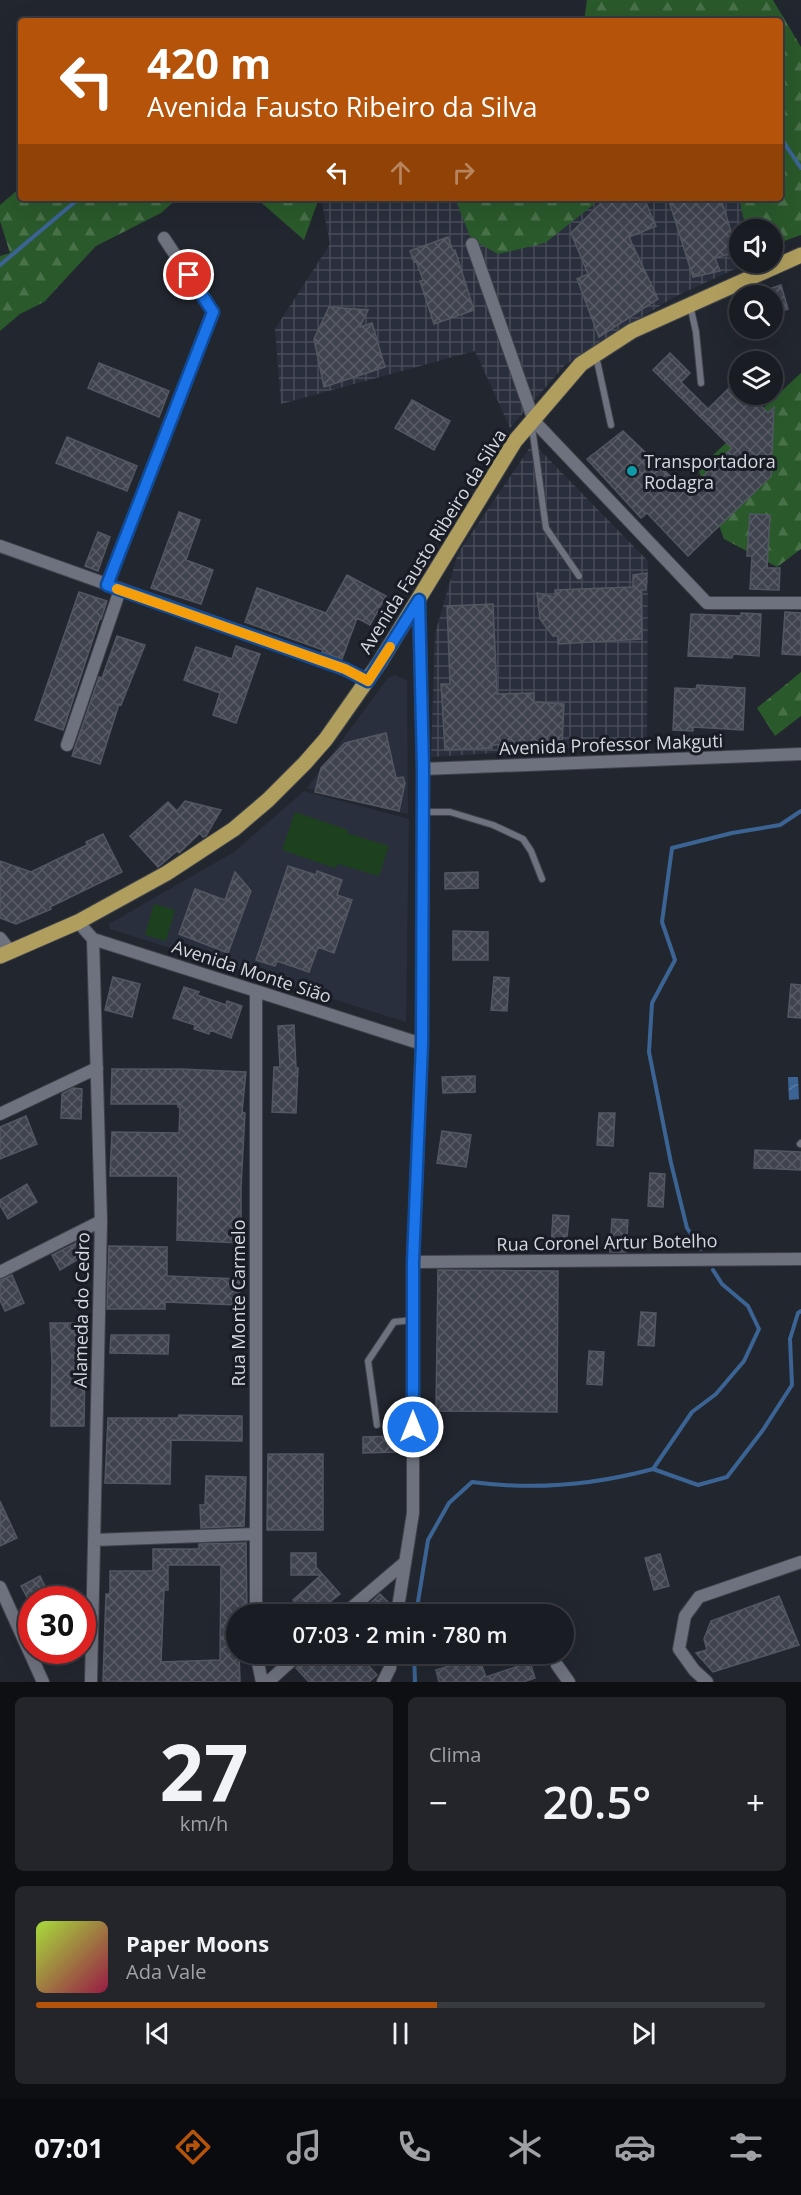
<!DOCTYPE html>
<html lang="pt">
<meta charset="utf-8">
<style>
:root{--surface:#1a1c23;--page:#23252b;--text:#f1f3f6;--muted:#9fa1a6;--line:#383a41;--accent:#b45309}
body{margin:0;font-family:"Open Sans",sans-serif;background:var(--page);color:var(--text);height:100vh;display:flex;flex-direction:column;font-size:22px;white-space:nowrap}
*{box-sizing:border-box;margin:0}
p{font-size:20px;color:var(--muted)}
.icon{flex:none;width:33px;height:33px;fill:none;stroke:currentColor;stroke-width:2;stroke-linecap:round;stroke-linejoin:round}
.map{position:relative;height:1682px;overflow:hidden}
.side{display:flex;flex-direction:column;gap:15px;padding:15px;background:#0e0f13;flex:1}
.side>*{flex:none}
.hud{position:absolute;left:18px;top:18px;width:765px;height:183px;border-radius:6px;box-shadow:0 6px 24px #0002,0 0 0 2px var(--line);background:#b45309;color:#fff;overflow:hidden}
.buttons{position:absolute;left:729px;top:219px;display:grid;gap:12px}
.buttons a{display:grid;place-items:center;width:54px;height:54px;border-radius:50%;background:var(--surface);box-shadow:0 6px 24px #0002,0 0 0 2px var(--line);font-size:30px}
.speed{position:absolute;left:18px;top:1586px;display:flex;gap:12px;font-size:30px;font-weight:700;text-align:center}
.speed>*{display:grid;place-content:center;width:78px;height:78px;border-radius:50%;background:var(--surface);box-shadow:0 6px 24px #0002,0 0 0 2px var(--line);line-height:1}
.speed .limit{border:9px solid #d22;background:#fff;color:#111}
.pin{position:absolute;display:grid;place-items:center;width:51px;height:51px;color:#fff;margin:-26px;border:3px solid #fff;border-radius:50%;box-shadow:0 2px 6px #0007}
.me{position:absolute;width:66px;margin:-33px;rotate:0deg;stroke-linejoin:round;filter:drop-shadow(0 0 4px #0008)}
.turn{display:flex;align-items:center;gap:21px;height:126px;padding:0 30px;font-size:27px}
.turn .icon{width:78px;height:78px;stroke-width:2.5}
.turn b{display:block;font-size:42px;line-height:51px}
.lanes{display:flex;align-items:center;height:57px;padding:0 30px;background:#0003;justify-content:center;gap:30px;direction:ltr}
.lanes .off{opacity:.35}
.big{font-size:45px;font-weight:600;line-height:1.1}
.side .widget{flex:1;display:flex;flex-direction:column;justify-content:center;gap:9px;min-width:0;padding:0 21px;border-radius:9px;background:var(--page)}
.side .dial{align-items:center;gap:0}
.dial b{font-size:78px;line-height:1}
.song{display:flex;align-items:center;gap:18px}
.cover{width:72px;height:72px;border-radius:9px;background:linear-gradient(135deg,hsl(80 70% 55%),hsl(340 70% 35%))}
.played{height:6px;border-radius:3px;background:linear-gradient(90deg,var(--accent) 55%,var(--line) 55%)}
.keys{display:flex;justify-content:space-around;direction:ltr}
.heat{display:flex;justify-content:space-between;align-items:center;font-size:33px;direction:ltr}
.side .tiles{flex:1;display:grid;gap:15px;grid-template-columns:1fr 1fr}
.widget:last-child{grid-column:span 2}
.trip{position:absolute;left:226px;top:1604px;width:348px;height:60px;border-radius:30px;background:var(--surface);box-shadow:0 6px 24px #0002,0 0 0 2px var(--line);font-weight:600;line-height:60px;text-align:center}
.menu{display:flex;height:96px;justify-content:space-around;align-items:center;background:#0a0b0e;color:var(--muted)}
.menu .icon{width:42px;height:42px}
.menu .active{color:var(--accent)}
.menu b{font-size:27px;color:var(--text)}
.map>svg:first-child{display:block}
.built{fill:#2a2f3d}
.industrial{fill:url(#industrial-grid)}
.grass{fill:#1d401e}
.forest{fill:url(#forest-firs)}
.water{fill:url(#water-waves)}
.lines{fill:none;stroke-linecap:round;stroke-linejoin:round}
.stream{stroke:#3b6494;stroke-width:4}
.building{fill:url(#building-cross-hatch);stroke:#535762;stroke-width:1.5;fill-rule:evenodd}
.lane-casing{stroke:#40434b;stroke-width:8}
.street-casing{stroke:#40434b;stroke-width:14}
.primary-casing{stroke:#40434b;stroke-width:17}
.lane{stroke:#6e727e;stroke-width:6}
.street{stroke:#6e727e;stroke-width:12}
.primary{stroke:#af9e5e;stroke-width:15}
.route-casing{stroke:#114b97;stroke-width:15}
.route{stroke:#1a73e8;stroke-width:10}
.slow{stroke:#f59e0b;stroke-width:10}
.culture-dot{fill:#0f9aa8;stroke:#191c25;stroke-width:2}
.labels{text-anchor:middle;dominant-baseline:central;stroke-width:6;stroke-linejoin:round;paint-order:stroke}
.poi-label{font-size:18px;fill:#d5d8de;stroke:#191c25;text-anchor:start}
.street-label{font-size:18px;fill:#d5d8de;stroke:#191c25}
</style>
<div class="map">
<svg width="801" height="1682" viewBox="0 0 801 1682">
<defs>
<pattern id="industrial-grid" width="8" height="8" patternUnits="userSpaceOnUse" patternTransform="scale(1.5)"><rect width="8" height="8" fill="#2a2f3d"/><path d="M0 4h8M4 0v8" fill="none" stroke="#484c59"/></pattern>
<pattern id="forest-firs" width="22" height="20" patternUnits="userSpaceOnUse" patternTransform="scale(1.5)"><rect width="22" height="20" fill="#2a592b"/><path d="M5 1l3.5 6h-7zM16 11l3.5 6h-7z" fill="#487049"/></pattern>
<pattern id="water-waves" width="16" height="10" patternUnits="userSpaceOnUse" patternTransform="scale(1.5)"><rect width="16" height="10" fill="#3b6494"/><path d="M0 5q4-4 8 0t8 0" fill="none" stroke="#5679a3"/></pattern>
<pattern id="building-cross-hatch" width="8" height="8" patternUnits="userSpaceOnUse" patternTransform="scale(1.5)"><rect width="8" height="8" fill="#3f434e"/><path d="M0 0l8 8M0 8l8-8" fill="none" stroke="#5a5d67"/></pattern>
</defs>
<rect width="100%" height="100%" fill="#22262f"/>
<path class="built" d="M395,675L407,680L408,814L307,788L388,678Z
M304,791L409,819L406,1022L110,929L109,924L234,852Z"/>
<path class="industrial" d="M321,198H769L776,213L781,247L773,251L772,230H740V262L748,263L674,297L565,365L510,428L475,351L281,404L275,329L330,244Z
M533,443L648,561L647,743L431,757L435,634L458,553Z"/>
<path class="grass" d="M295,812L348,830L347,833L389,846L379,876L338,864L335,868L282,850Z
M154,904L175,910L166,941L145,935Z"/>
<path class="forest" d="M587,0H773L801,47V235L773,245L772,230L746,229L739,198H780V21H584Z
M21,187V198H178L161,213L96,246L44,302L20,314L0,331V256L10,253L0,221V205Z
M256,198H319L304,240Z
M455,198H602L545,243L498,254L471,239Z
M801,373V549L777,567L724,539L698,469Z
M801,672V716L775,736L757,708Z"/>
<path class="water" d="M788,1077H798L799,1099L789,1100Z"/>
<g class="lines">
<path class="stream" d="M780,137L801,168
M0,265L76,201L82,198
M701,1249L687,1228L671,1163L649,1052L652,1003L675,960L662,922L672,848L732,833L780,825L801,811
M653,1469L698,1485L727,1477L763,1430L792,1385L790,1339L798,1313L801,1311
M416,1614L428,1540L449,1503L472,1482C532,1490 594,1485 653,1469L692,1412L716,1394L744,1361L759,1329L748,1306L722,1284L713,1270
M414,1653L415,1682"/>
</g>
<path class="building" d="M606,198H616L618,201L625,198H644L656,226L629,237L658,299L599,337L577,279L588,274L571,233Z
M668,198H721L737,252L715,258L720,271L693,277Z
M448,237L453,251L455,250L474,310L434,324L420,281L423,280L416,261L414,262L410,251Z
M781,285L788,309L772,314V288Z
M329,307L368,310L360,327L372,323L385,367L324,387L314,339Z
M670,353L690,373L681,382L708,409L740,377V394H749L768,413L774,407L771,476L688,556L647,513L641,518L587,459L623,431L687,492L732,448L653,370Z
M99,363L169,391L159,417L88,388Z
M412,400L450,421L434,450L395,428Z
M67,437L137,466L127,491L56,463Z
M179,512L200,520L186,560L213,570L201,604L151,588Z
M750,514L770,515L767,568H780L779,590L750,589L752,556H747Z
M98,532L110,537L98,571L85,566Z
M647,573L646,590H641L642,639L558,644V636H553L540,619L537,593L555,597V590L633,587V575Z
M347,575L386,596L370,625L357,618L342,659L322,652L323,650L245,622L257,588L326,613Z
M79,592L107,601L101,619L100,618L63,730L35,720Z
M493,604L497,694L534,693V702L564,704L562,746L542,743L492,745V748L445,750L441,684H450L447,606Z
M785,612L801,613V655L782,654Z
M741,613L761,614L759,656L733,654L732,658L688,656L691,614L741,616Z
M117,636L145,645L121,705L119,704L100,764L72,756L99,677L102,678Z
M236,646L260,654L236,723L213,715L220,693L184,680L196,647L232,659Z
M697,685L745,688L743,730L693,727V731L673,730L675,688L696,689Z
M386,733L396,778L403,777L405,783L399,811L315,792L321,768L345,743Z
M185,801L221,810L206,836L203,837L200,833L179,853L177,851L158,867L130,836L168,802L177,811Z
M103,834L122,872L50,907L51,909L16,924L0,918V861L31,872L87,845L86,842Z
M288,866L316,875L317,871L342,880L337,895L352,900L334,953L318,947L309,972L277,961L275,966L256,960Z
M235,872L251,891L228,953L179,934L195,889L225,900Z
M478,872V888L445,889V873Z
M453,931L488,932V960H453Z
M113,977L140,984L132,1017L105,1010Z
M494,977L509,978L507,1011L491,1010Z
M791,984L801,985V1018L788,1017Z
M184,987L199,992L197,995L226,1005L227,1001L242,1006L231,1038L210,1030L209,1034L194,1029L195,1025L173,1018Z
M294,1025L296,1068H298L296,1113L272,1112L274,1067H280L278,1026Z
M112,1069H181L246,1072L242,1112L245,1113L241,1187V1243L177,1240L178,1176H110L112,1132L179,1133L180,1107H178V1104H111Z
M475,1076V1092L443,1093L442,1077Z
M73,1088L82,1089L81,1119L61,1118L62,1094Z
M599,1113H615L613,1146L597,1145Z
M26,1116L37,1144L0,1159V1127Z
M442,1131L471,1135L466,1167L437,1163Z
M755,1150L801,1152V1170L754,1168Z
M650,1173L665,1174L663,1207L648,1206Z
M27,1184L37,1202L8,1219L0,1205V1200Z
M553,1215L569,1216L566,1249L551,1248Z
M612,1219L628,1220L626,1252H610Z
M82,1240L89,1253L60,1270L52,1255Z
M109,1246L167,1247V1276L240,1279L239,1305L165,1302V1309H107Z
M438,1270L558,1271L557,1412L436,1411Z
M12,1275L24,1303L5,1311L0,1300V1280Z
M641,1312L656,1313L654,1346L638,1345Z
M50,1323H83V1365H85L84,1426H51L52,1362Z
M111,1335H169L168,1354L110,1353Z
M589,1351L604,1352L602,1385L587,1384Z
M179,1415L242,1416V1441L171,1440L170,1484L105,1483L108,1418H178Z
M396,1436V1452L363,1453V1437Z
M268,1454H323V1530H267Z
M206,1476L246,1477L244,1526L201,1528L200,1505H205Z
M0,1501L17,1538L0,1546Z
M246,1543L247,1614H237V1653H239L240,1682L103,1681L106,1594H110V1571H153V1549H199V1544ZM168,1565H221L220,1660L161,1662L164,1590H168Z
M291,1553H316V1567L340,1594L315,1614H306L293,1600L321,1575H291Z
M660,1554L669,1586L654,1590L645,1558Z
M40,1576L51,1599H28L21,1586Z
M380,1594L390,1604L389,1614H359Z
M779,1596L799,1645L713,1672L696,1653L707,1650L704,1639L711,1621Z
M312,1653H357L377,1675L369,1682H309L296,1668Z
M479,1657L486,1677L530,1662L535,1678L523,1682H439L436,1670Z"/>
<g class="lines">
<g class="lane-casing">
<path id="lane" d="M690,305L696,332L701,383
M596,356L611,425
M532,427L546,528L579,576
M423,812H450L493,825L523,839L531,851L542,879
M800,1144L801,1143
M377,1425L368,1361L394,1322L412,1320"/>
</g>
<g class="street-casing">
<path id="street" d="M472,244L534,421L707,603H801
M0,546L345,669L368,681
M107,585L213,312L164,238
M67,745L120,590
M423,769L801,754
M78,922L93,939L422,1044
M0,938L11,952
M0,1114L97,1068
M413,1262L801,1259
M0,1272L101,1221
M94,1540L256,1534
M0,1587L43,1682
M256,1614V992
M344,1614L404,1563
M397,1614L413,1513V1262L422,1044L423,769L419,600
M256,1653L262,1682
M557,1665L569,1682
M91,1682L101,1221L93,939
M268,1682L300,1653
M383,1682L390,1668L392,1653
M707,1682L694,1670L679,1649L685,1616L699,1597L801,1562"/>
</g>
<g class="primary-casing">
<path id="primary" d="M0,956L78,922L167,873L234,829L268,800L305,763L326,739L380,662L515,441L581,364L632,331L801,255"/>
</g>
<use href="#lane" class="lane"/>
<use href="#street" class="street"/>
<use href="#primary" class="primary"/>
</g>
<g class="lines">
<g class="route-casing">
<path id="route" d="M189,275L213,312L107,585L345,669L368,681L419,600L423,769L422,1044L413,1262V1427"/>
</g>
<use href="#route" class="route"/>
<path class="slow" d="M117,589L345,669L368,681L390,647"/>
</g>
<circle class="culture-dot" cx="632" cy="471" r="6"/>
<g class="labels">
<g class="poi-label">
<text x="644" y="461">Transportadora<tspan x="644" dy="21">Rodagra</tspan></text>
</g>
<g class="street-label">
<text transform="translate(432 541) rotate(-58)">Avenida Fausto Ribeiro da Silva</text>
<text transform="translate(611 744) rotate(-2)">Avenida Professor Makguti</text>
<text transform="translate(252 971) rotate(18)">Avenida Monte Sião</text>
<text transform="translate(607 1242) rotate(-1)">Rua Coronel Artur Botelho</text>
<text transform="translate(238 1303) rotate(-90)">Rua Monte Carmelo</text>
<text transform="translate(81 1310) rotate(-89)">Alameda do Cedro</text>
</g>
</g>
</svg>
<div class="buttons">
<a><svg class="icon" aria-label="sound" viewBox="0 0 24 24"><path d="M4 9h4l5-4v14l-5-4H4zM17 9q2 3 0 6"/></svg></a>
<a><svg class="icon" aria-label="search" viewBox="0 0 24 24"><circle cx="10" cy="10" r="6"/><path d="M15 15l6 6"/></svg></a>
<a><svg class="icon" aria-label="layers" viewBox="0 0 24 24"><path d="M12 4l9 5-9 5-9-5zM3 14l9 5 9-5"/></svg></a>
</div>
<div class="speed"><div class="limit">30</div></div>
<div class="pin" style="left:189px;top:275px;background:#d93025"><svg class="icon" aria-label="arrive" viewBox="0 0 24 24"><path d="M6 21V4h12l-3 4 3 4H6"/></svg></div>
<svg class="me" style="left:413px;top:1427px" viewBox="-20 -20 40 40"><circle r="17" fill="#1a73e8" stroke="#fff" stroke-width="3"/><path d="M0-11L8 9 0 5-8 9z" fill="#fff"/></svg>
<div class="trip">07:03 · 2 min · 780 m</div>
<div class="hud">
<div class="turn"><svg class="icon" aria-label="left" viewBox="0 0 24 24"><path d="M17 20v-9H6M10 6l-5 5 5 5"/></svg><div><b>420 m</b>Avenida Fausto Ribeiro da Silva</div></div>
<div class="lanes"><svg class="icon" aria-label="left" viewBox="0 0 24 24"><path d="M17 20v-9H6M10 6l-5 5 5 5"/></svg><svg class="icon off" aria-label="ahead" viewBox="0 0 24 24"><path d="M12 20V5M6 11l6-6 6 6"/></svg><svg class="icon off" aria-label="right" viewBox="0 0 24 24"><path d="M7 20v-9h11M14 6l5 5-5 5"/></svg></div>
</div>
</div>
<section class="side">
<div class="tiles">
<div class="widget dial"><b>27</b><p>km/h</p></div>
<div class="widget"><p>Clima</p>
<div class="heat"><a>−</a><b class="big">20.5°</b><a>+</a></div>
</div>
<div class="widget">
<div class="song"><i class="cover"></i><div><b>Paper Moons</b><p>Ada Vale</p></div></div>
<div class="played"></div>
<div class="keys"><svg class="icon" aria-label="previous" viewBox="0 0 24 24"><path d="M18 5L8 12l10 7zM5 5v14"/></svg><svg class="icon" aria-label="pause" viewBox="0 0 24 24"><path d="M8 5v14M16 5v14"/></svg><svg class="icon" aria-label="next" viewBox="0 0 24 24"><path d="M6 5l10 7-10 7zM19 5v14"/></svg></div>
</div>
</div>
</section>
<nav class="menu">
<b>07:01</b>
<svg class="icon active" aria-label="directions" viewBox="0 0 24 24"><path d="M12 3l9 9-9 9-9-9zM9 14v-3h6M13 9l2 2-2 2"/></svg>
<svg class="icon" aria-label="music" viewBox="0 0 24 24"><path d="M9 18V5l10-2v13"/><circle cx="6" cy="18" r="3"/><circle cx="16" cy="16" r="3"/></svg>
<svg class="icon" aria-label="phone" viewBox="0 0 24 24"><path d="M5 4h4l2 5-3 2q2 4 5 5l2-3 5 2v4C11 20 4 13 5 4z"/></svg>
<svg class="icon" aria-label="climate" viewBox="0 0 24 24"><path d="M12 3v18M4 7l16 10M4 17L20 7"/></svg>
<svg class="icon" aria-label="car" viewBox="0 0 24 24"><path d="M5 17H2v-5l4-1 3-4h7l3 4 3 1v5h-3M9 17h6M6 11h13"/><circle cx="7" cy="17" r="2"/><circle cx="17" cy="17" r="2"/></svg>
<svg class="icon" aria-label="filters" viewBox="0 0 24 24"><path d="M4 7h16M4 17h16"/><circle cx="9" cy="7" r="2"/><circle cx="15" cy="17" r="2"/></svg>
</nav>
